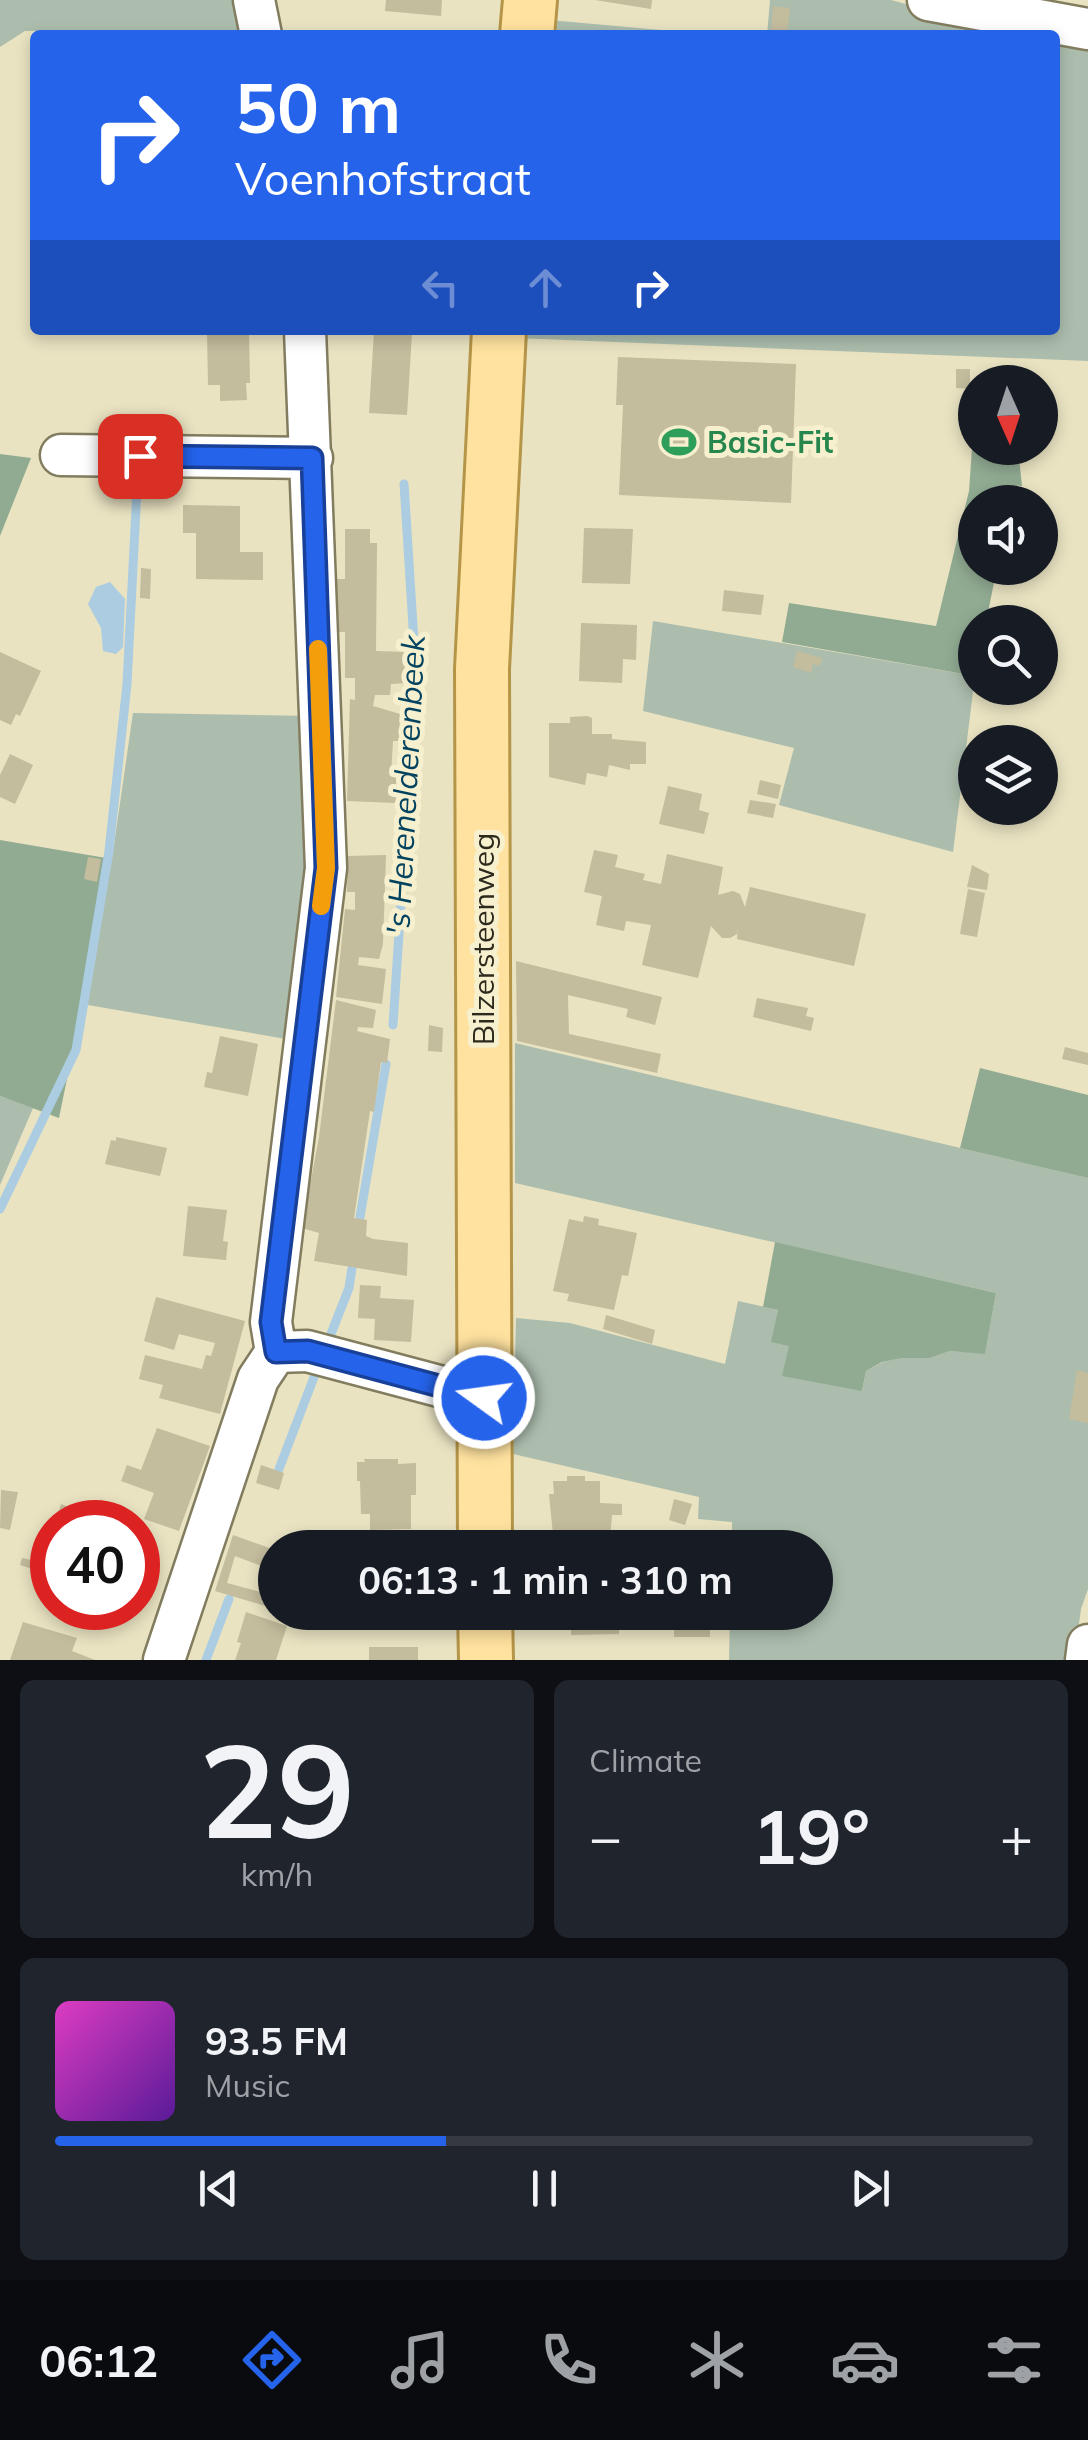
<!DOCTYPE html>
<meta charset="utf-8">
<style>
:root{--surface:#171b24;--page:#20242c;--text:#f1f3f6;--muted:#9ea1a6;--line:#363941;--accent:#2563eb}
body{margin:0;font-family:Mulish,sans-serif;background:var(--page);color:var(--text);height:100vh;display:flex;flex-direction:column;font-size:38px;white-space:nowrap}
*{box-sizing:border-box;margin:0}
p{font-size:32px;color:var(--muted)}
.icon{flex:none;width:55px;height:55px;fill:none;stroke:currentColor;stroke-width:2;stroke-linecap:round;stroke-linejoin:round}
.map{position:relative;height:1660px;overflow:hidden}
.drawer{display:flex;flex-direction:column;gap:20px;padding:20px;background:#0d0f14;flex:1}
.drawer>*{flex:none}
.top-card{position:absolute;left:30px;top:30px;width:1030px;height:305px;border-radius:10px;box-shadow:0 5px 15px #0003;background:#2563eb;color:#fff;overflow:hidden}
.needle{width:65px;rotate:177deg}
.buttons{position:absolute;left:958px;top:365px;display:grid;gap:20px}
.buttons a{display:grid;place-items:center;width:100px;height:100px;border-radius:50%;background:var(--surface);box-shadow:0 5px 15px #0003;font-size:50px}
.speed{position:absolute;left:30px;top:1500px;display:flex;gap:20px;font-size:50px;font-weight:700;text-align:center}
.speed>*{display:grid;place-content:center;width:130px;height:130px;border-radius:50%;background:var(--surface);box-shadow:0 5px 15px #0003;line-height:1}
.speed .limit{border:15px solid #d22;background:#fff;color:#111}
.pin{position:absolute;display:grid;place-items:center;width:85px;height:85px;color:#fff;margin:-42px;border-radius:20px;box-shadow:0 5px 15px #0006}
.me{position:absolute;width:110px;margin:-55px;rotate:284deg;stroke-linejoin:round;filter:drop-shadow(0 0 8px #0008)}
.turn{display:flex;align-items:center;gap:35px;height:210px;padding:0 40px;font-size:45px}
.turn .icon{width:130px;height:130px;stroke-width:2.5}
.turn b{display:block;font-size:70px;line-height:85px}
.lanes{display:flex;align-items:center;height:95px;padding:0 40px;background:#0003;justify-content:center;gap:50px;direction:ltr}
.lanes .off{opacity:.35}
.big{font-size:75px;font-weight:700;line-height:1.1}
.drawer .card{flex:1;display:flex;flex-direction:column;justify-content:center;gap:15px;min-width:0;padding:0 35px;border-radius:15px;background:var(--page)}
.drawer .dial{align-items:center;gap:0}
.dial b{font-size:130px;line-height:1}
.song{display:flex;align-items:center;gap:30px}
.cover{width:120px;height:120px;border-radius:15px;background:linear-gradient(135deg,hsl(310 70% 55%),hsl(270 70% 35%))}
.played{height:10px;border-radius:5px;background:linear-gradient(90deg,var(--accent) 40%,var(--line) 40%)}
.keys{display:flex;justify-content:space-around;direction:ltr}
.heat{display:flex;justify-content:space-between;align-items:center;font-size:55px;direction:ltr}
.drawer .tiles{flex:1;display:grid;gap:20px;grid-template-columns:1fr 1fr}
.card:last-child{grid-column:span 2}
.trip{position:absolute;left:258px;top:1530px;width:575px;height:100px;border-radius:50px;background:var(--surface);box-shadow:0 5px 15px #0003;font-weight:700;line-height:100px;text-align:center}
.tab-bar{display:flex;height:160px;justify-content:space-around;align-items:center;background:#090b0e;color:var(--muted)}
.tab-bar .icon{width:70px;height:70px}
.tab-bar .active{color:var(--accent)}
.tab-bar b{font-size:45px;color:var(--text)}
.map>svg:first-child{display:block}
.green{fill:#acbdad}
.forest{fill:#91ab92}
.water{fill:#abcce1}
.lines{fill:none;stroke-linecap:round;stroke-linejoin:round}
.stream{stroke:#abcce1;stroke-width:9}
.building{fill:#c3bc9d}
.minor-casing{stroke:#837d60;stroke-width:45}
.major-casing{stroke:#b59548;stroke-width:58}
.minor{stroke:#fff;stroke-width:40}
.major{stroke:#ffe29f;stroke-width:52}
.route-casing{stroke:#184099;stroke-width:25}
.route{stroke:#2563eb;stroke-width:18}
.slow{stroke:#f59e0b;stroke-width:18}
.labels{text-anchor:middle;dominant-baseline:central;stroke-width:10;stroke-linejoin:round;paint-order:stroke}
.leisure-label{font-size:30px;font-weight:bold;fill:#27864d;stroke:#f7f0cf;text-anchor:start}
.street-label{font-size:30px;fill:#2c291d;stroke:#f7f0cf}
.water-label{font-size:32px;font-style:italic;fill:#034360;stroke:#f7f0cf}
</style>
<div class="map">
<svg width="1088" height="1660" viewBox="0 0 1088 1660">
<rect width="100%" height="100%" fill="#e9e3c2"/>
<path class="green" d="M0,0H241L247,35H111L107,30L25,31L0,47Z
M770,0H891L990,27L1088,39V361L516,338V330H1055V35H767Z
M549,20L717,35H547Z
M653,621L975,676L953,852L779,805L794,748L643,711Z
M133,713L311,716L312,826L292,1040L82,1004L112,859Z
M515,1043L1088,1178V1589L1081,1609L1074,1660H729L730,1613L815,1612V1548L732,1547V1522L698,1519L699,1497L513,1454L516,1318L570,1323L725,1364L738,1301L778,1310L772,1342L789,1345L862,1391L866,1371L883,1362L901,1357L930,1358L950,1351L985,1353L996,1293L515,1183Z
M0,1096L33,1108L0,1185Z"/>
<path class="forest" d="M975,406V448H1018L1022,486L1007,485L1006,502H975V568H997L986,622H975V676L782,642L789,603L936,626L969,491Z
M0,454L31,458L0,536Z
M0,840L112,859L59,1118L0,1096Z
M980,1068L1088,1095V1178L960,1148Z
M775,1242L996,1293L985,1354L950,1351L930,1358H901L882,1362L866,1371L862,1391L782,1376L789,1346L771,1342L778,1310L763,1307Z"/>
<path class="water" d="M110,582L125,599L123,647L116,654L103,651L101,628L88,604L96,587Z"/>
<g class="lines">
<path class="stream" d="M393,1025L416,673L404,484
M0,1209L76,1050L109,851L127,684L137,489L143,467
M360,1217L386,1064
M327,1344L349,1288L352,1268
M279,1469L316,1372
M206,1660L229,1599"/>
</g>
<path class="building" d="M386,0H442L441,16L385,11Z
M595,0H652L651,9Z
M773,6L790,8L787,34L771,33Z
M374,331L412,333L407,415L369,413Z
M207,332H249L250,383H246L247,400L220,401V385H208Z
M618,357L796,364L791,503L619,495L623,405H616Z
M956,369H970V389L956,388Z
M183,505L240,506V552H263V580L196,579V533H183Z
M584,528L633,529L630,584L582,583Z
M345,529H370V543H377L376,651L406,652V683L391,684L390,695H375L373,706L400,714L399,741H393L391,775H397L396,803L347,801L350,699L355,700V678H345V632H336L335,579H345Z
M141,568L151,569L150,599L140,598Z
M724,590L764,595L761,615L722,611Z
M581,623L637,625L636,660L623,659L622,683L579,681Z
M797,651L822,658L820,666L813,664L811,673L793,667Z
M0,652L41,671L20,716L16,714L11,725L0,720Z
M587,716L592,718V734H612V739L646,742V764H630V770L609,765L607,777L587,773L585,785L549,777V723H570V717Z
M10,754L33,765L15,804L0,797V775Z
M760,780L781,785L778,799L757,794Z
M668,786L702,794L699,810L709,813L704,834L659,824Z
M750,800L776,804L773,818L747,813Z
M594,850L618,855L615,867L645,874L643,880L661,884L667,854L723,867L718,895L733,891L740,894L745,907L750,887L866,914L854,966L737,939L738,927L737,934L730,938H722L711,926L698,978L642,965L651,925L626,921L624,931L596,925L602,896L584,892Z
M386,855L383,944L379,959L359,957L358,965L386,969L382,1004L336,997L345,909L355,910V892H347L348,856Z
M88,857L101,859L97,882L84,879Z
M972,865L989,874L987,890L967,887Z
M968,889L985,893L977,937L960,934Z
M516,961L662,997L655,1025L626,1017L628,1009L568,995L569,1034L661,1054L657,1073L517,1041Z
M757,998L808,1008L806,1016L814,1018L811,1031L753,1017Z
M336,1000L376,1010L373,1028L358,1027L357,1031L390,1039L387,1063L381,1062L374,1112L370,1111L354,1218L367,1220L366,1236L373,1239L408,1243L407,1276L314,1261L319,1233L302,1228L319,1137Z
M429,1025L443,1028L442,1052L428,1051Z
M220,1036L258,1044L248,1096L204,1087L207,1072L212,1073Z
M1065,1047L1088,1053V1065L1062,1059Z
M116,1137L167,1148L160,1176L105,1164L111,1140L116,1141Z
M188,1206L227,1210L223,1241L228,1242L226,1260L183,1256Z
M584,1216L599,1219L598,1225L637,1233L628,1276L622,1275L614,1310L567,1301L569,1294L553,1291L569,1219L583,1222Z
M360,1285L381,1286L380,1298L414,1300L411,1342L374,1340L375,1319L358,1318Z
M156,1297L245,1321L220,1414L159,1398L163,1385L139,1379L145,1355L202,1369L206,1355L211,1356L215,1343L179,1334L174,1350L144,1341Z
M606,1315L655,1330L652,1344L603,1329Z
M1077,1370L1088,1373V1423L1069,1419Z
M157,1428L210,1446L179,1531L144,1519L154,1493L121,1481L127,1465L141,1470Z
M364,1459H398V1464L416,1463V1495H411V1529L370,1530V1514H361L360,1481H357V1462H365Z
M261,1465L284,1473L279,1490L256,1483Z
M567,1476H585V1481H600V1503L622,1504V1515H612L610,1540L554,1545L549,1494H554L553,1481H567Z
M1,1490L18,1492L10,1530L0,1528Z
M674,1499L692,1504L685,1525L669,1520Z
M61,1504L83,1513L80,1522H56Z
M52,1524V1588L34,1582L38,1571L20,1565L22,1558L40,1562L42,1553L34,1550L37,1539L46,1542Z
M233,1535L275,1550V1571L235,1556L227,1583L272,1595L269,1607L215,1591Z
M67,1608H132L127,1622L92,1611L87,1627L63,1619Z
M246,1612L287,1626L276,1660H235L241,1643L237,1642Z
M352,1612H417V1620L364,1622L352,1618Z
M571,1612H619V1634L571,1635Z
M674,1612H710V1637H674Z
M23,1622L77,1638L72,1651L95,1660H10Z
M369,1647H418V1660H369Z"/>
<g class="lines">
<g class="minor-casing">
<path id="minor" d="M254,0L261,35
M928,0L1088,29
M61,455L312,458
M276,1352L271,1322L326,868L305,330
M276,1352L307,1351L484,1398
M164,1660L258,1379L276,1352
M1086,1660L1088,1645"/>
</g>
<g class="major-casing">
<path id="major" d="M527,35L530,0
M485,1548L482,669L499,330
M485,1612L486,1660"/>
</g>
<use href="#minor" class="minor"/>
<use href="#major" class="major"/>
</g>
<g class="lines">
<g class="route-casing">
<path id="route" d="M140,456L312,458L326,868L271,1322L276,1352L308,1351L484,1398"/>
</g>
<use href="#route" class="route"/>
<path class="slow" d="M318,649L326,868L321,906"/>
</g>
<defs>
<g id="stadium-bare" transform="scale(2.7)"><path d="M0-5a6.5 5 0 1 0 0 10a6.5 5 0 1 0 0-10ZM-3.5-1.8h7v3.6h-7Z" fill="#2e9e5b" stroke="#f7f0cf" stroke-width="2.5" paint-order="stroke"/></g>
</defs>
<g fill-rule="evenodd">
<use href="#stadium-bare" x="679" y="442"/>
</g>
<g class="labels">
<g class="leisure-label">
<text x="707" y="442">Basic-Fit</text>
</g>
<g class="street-label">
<text transform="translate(483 939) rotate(-90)">Bilzersteenweg</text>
</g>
<g class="water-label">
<text transform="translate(405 785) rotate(-87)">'s Herenelderenbeek</text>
</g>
</g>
</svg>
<div class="buttons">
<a><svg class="needle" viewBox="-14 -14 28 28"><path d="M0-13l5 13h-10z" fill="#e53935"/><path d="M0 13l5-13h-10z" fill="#9ea1a6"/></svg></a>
<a><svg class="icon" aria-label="sound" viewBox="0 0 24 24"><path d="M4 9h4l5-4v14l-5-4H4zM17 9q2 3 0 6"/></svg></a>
<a><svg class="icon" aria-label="search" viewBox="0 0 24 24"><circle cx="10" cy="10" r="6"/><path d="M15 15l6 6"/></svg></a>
<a><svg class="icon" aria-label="layers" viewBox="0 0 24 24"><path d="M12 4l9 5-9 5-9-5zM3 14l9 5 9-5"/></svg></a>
</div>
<div class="speed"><div class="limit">40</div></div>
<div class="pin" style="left:140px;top:456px;background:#d93025"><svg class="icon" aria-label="arrive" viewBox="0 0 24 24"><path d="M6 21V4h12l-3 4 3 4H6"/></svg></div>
<svg class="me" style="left:484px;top:1398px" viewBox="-20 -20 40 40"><circle r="17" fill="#2563eb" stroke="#fff" stroke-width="3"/><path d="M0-11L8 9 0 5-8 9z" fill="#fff"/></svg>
<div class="trip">06:13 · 1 min · 310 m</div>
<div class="top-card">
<div class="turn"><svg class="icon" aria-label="right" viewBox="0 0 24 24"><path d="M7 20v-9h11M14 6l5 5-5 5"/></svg><div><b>50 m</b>Voenhofstraat</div></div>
<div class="lanes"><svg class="icon off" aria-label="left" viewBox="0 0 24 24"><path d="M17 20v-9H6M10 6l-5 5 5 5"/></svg><svg class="icon off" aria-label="ahead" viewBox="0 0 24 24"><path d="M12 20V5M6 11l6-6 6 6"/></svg><svg class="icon" aria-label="right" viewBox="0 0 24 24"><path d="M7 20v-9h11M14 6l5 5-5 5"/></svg></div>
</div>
</div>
<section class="drawer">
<div class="tiles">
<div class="card dial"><b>29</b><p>km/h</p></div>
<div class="card"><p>Climate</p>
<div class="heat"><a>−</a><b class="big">19°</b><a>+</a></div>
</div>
<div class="card">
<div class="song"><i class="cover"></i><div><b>93.5 FM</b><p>Music</p></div></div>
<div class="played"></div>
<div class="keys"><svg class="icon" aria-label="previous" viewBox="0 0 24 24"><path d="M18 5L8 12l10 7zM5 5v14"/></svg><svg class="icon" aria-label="pause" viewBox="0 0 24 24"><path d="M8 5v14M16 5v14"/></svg><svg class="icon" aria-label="next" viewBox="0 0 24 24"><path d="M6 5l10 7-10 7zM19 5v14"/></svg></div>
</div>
</div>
</section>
<nav class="tab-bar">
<b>06:12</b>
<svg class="icon active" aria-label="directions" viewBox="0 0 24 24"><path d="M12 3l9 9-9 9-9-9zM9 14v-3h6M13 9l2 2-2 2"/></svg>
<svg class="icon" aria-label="music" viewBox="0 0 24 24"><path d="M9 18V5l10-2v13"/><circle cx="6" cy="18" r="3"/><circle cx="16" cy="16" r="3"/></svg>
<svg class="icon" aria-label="phone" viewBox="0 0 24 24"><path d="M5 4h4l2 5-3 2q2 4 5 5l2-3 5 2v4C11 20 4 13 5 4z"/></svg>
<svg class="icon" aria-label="climate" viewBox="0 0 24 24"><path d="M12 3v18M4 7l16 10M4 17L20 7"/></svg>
<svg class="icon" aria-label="car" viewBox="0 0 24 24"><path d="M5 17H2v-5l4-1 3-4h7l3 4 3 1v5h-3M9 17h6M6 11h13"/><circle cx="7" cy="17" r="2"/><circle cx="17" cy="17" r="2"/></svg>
<svg class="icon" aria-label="filters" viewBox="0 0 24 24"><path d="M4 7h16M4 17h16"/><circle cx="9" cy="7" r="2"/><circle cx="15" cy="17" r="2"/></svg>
</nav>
